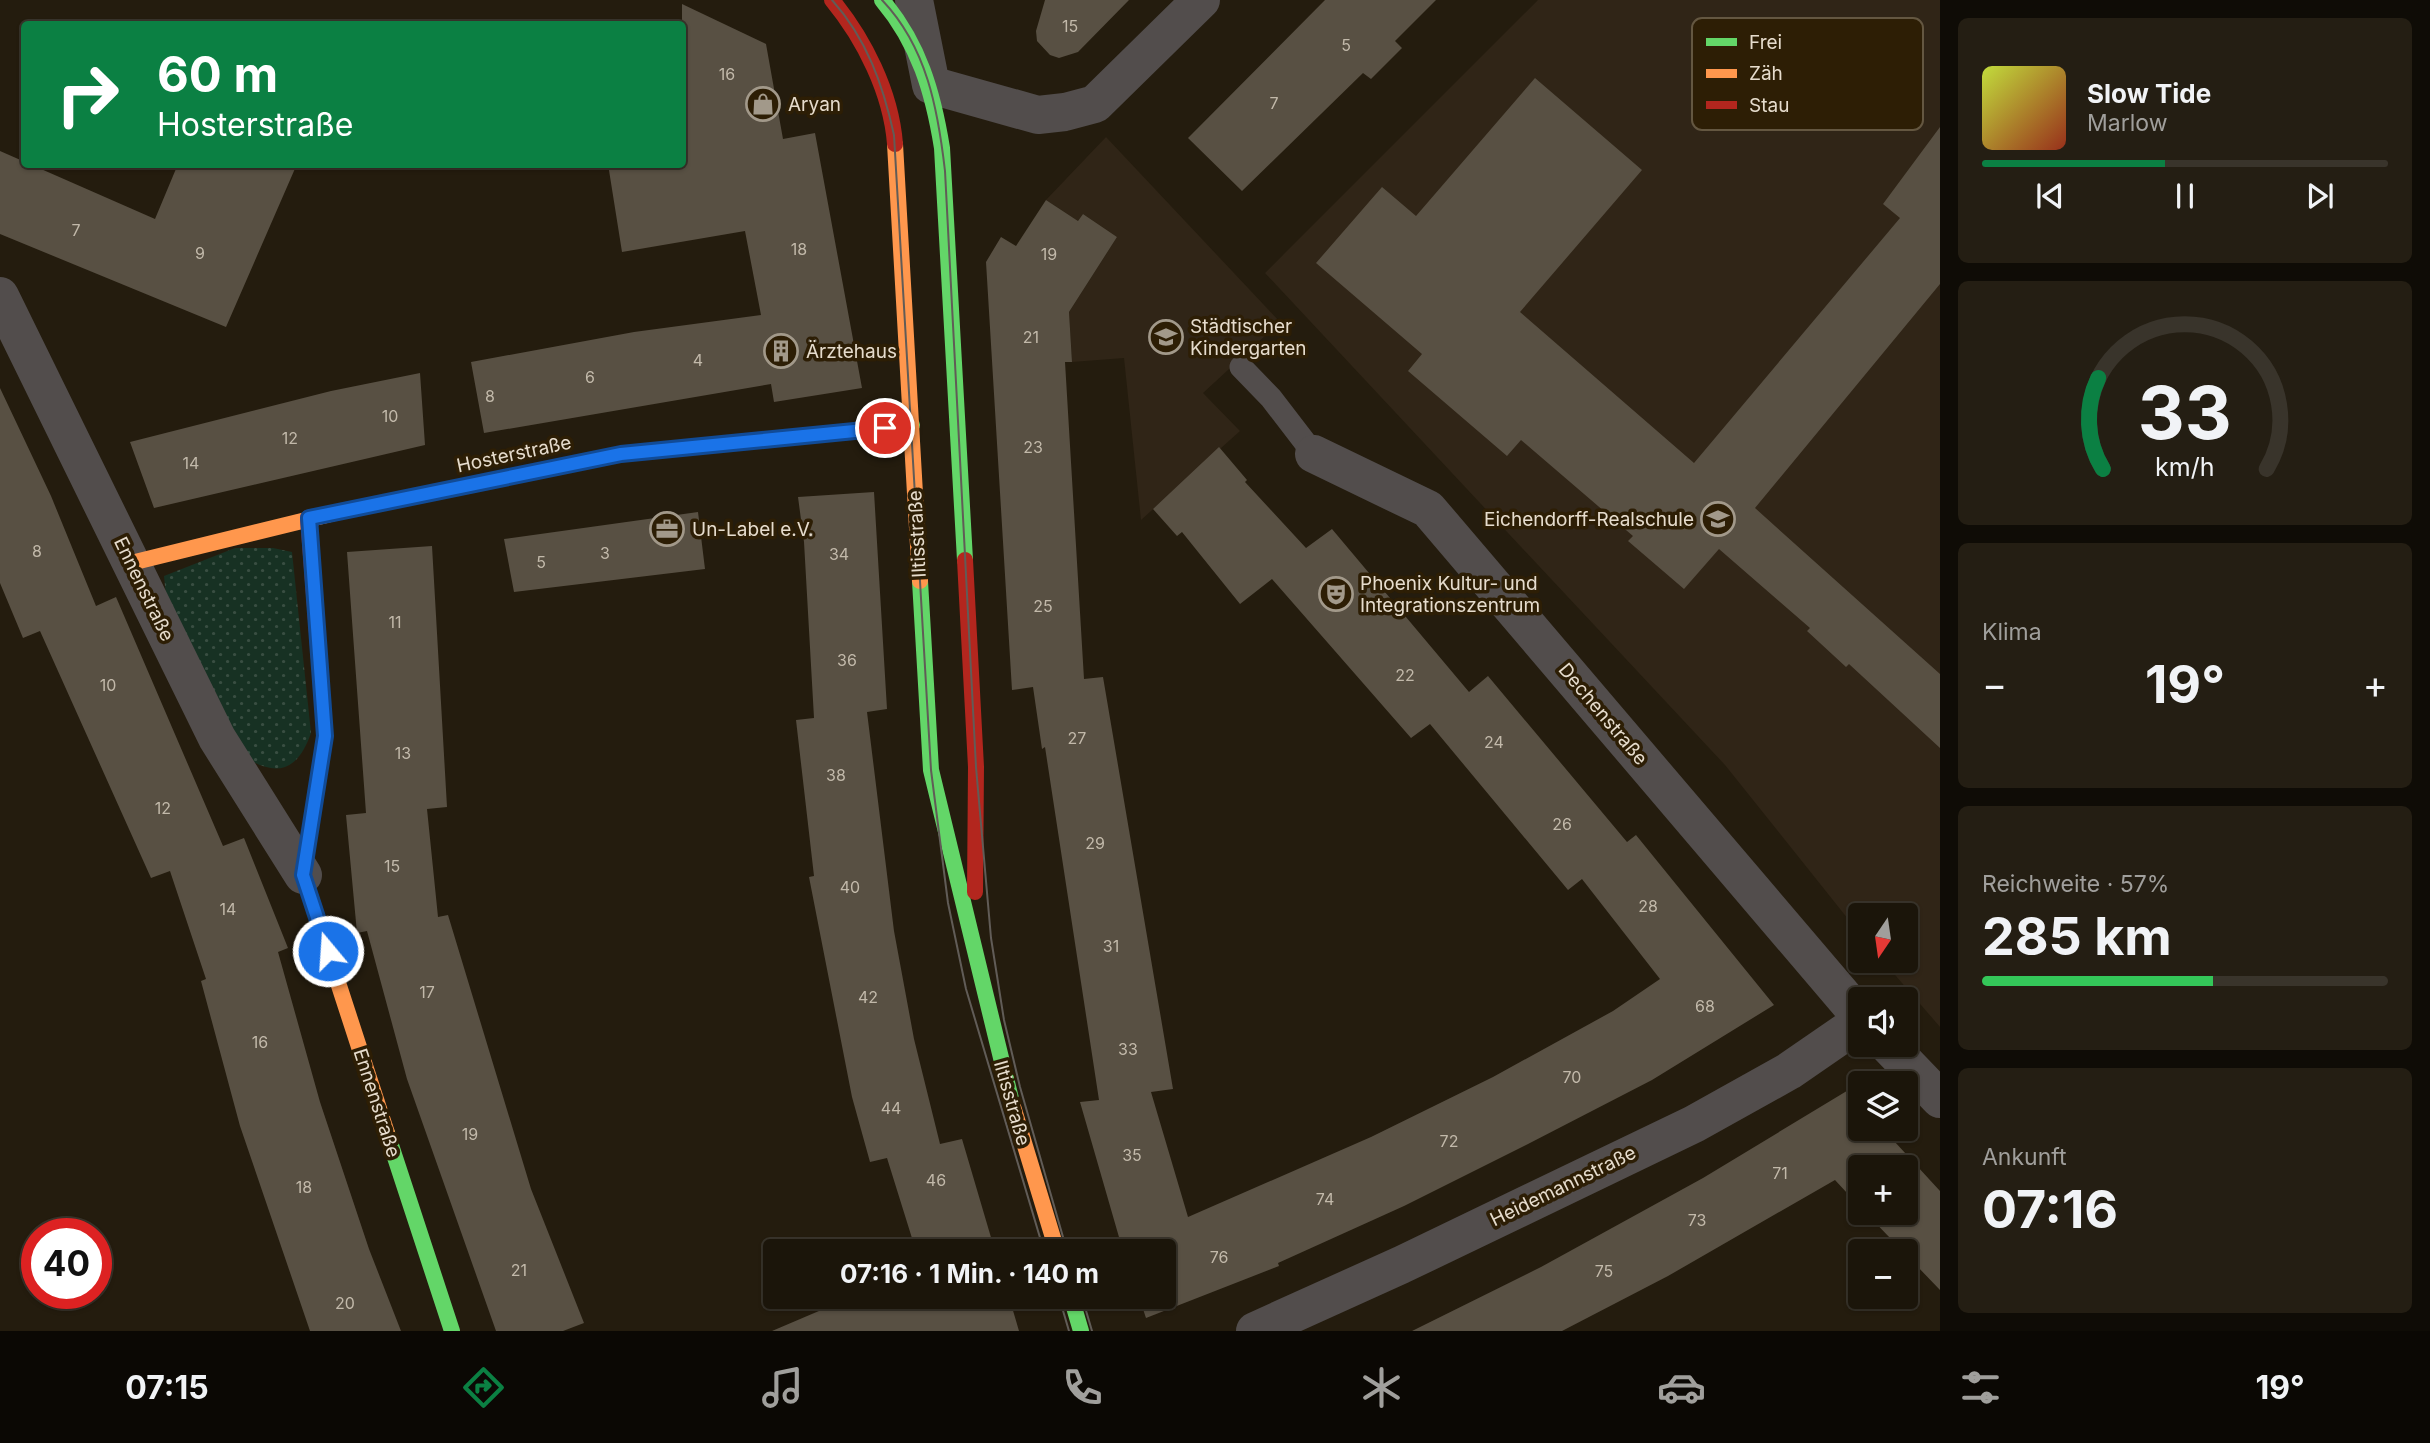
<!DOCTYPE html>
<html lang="de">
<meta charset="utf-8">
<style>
:root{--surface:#1b150a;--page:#241e13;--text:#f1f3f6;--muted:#a09f9c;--line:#39342b;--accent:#0b8043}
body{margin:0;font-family:Inter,sans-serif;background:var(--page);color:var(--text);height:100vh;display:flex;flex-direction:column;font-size:26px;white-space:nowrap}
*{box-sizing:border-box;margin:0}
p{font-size:23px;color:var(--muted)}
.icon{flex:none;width:38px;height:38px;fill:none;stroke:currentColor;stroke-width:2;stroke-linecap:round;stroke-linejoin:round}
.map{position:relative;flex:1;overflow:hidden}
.drawer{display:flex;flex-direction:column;gap:18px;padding:18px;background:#0f0c06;width:490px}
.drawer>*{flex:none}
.hud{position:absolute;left:21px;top:21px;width:665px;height:147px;border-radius:7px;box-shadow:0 2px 5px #0004,0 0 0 2px var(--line);background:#0b8043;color:#fff;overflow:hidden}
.needle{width:46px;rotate:193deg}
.buttons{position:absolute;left:1848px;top:903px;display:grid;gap:14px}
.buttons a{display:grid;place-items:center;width:70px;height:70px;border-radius:7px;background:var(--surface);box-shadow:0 2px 5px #0004,0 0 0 2px var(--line);font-size:35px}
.speed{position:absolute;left:21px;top:1218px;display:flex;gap:14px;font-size:35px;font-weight:700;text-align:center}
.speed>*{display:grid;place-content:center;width:91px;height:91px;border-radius:50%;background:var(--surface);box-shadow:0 2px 5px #0004,0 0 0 2px var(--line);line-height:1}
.speed .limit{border:10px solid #d22;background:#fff;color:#111}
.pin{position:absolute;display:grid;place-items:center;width:60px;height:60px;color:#fff;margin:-30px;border:4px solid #fff;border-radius:50%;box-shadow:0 2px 7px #0007}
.me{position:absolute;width:77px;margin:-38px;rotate:342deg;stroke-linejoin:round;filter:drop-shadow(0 0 5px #0008)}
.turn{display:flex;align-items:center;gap:24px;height:147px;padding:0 21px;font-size:32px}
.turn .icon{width:91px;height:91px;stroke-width:2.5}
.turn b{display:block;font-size:49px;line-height:60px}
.big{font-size:52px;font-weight:700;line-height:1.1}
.drawer .widget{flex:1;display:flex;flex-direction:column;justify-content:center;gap:10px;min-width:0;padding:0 24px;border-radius:10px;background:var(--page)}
.drawer .dial{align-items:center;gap:0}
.dial svg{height:182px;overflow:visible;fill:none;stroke:var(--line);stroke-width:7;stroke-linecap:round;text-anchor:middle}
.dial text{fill:var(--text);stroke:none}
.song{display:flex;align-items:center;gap:21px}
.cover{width:84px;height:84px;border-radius:10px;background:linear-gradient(135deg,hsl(70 70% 55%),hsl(10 70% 35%))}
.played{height:7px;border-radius:4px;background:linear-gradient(90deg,var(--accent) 45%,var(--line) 45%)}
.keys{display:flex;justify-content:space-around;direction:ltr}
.heat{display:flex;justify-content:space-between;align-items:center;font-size:38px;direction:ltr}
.charge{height:10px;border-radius:5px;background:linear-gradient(90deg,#34c759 57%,var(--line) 0)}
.trip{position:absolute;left:763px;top:1239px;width:413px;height:70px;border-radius:7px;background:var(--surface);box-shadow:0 2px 5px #0004,0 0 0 2px var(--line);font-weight:700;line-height:70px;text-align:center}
.dock{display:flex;height:112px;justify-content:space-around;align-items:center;background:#0b0804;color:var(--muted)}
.dock .icon{width:49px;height:49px}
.dock .selected{color:var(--accent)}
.dock b{font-size:32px;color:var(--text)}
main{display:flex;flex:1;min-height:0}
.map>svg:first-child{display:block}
.education{fill:#302517}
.grass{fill:url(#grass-dots)}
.building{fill:#585043}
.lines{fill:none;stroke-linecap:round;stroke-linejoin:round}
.lane{stroke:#524d4c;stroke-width:23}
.street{stroke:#524d4c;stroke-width:38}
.fast{stroke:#63d668;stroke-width:16}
.slow{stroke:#ff974d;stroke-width:16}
.jam{stroke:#b3261e;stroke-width:16}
.tram{stroke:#615c57;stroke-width:2}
.route-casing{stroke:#114b97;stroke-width:18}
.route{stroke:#1a73e8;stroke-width:12}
.labels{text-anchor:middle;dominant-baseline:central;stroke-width:7;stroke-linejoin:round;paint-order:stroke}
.number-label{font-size:16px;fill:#c2b9aa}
.poi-label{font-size:19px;fill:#e6dccd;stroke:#2d1e05;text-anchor:start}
.street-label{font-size:19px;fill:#e6dccd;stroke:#2d1e05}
.key{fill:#2d1e05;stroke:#645741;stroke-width:2}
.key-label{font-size:19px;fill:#e6dccd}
</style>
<main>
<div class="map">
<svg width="1940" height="1331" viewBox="0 0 1940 1331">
<defs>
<pattern id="grass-dots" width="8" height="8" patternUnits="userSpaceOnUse" patternTransform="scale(1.75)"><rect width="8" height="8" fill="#173123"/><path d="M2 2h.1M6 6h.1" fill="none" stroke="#394e42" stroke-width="1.8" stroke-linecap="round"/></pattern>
</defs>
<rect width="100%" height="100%" fill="#241c0e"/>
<path class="education" d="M1538,0H1940V1027L1883,961H1906V915H1860V934L1725,765L1265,273Z
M1106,137L1280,322L1203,393L1240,431L1141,520L1124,358L1072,362L1069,312L1117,237L1083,214L1078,221L1046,200Z"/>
<path class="grass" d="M235,548H273L292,552L311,733C295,779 268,776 234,749L166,596L164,576Z"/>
<path class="building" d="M1045,0H1129L1078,52L1059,58L1050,55L1037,41L1036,31Z
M1325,0H1436L1395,41L1402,48L1371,79L1363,73L1242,191L1188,138Z
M682,4L766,44L783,139L815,133L862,388L774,402L771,384L484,433L471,362L634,332L761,315L745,231L622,252L608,164H682Z
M1535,78L1642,170L1520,312L1694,463L1900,218L1883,204L1940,127V284L1755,508L1940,674V748L1849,664L1846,667L1807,631L1810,628L1719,549L1684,589L1628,541L1633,536L1521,440L1507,456L1408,371L1422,354L1316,263L1382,187L1416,216Z
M0,151L155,219L178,164H297L226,327L0,234Z
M1046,200L1078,221L1083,214L1117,237L1069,312L1072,362H1065L1084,679L1103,677L1173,1089L1151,1092L1188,1217L1371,1137L1493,1077L1613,1011L1660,979L1582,879L1568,890L1430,724L1411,738L1272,579L1240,604L1182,532L1177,536L1153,509L1219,447L1247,480L1245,482L1306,548L1332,529L1469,692L1488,676L1627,842L1636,835L1774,1005L1652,1080L1528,1144L1404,1206L1278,1263L1279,1266L1146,1318L1139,1297H1164V1251H1123L1080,1102L1099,1100L1045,747L1042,749L1033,687L1012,690L986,262L1001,237L1016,246Z
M420,373L425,445L154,508L130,442L331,391Z
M0,388L51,496L96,606L116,597L223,846L244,838L288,948L278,952L320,1102L369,1249L401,1331H310L240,1126L201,981L206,979L170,871L151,878L40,631L23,638L0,583Z
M874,492L887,709L867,712L894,931L914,1039L940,1144L962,1139L995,1251H916L887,1158L870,1162L852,1097L809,877L814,876L796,720L814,718L804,542L798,497Z
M698,512L705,569L514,592L504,539Z
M432,546L447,807L427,809L438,917L448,915L531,1189L584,1323L563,1331H496L407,1079L367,931L357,933L346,815L366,813L347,552Z
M1860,1083V1129H1883L1940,1191V1290L1866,1213H1906V1167H1860V1207L1835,1180L1668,1276L1562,1331H1412L1541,1267L1703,1178Z
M839,1297H1009L1019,1331H772L840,1302Z"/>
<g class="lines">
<path class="lane" d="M1241,367L1271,398L1314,454"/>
<path class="street" d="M914,0L931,85L1038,115L1065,112L1095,104L1201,0
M0,296L217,738L303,875
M1314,454L1428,509L1860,1016
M1888,1045L1940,1099
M1255,1331L1401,1265L1694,1124L1789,1071L1860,1022"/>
<path class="fast" d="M882,0C919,44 933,92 942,148L965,560
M347,510L621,454L912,425
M920,581L931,770L1012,1103
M387,1133L452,1331
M1071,1297L1081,1331"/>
<path class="slow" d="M895,144L920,581
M131,563L347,510
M320,768L303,875L387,1133
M1012,1103L1057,1251"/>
<path class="jam" d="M832,0C864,39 891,92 895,144
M308,518L325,736L320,768
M965,560L976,767L975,892"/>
<path class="tram" d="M832,0C867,39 883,85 894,135L931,770L948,903L966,989L1044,1251
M882,0C927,47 938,110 945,171L976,767L991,938L1004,1020L1020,1087L1067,1251
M1059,1297L1069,1331
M1082,1297L1092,1331"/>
</g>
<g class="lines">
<g class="route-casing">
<path id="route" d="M328,951L303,875L325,736L309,518L621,454L885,428"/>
</g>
<use href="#route" class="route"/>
</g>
<defs>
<g id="shop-ring" transform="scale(1.75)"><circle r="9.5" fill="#2d1e05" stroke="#a2998a" stroke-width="1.5"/><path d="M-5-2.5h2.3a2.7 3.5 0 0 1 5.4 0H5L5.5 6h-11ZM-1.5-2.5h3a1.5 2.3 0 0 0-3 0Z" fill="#a2998a"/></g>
<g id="school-ring" transform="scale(1.75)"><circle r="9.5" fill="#2d1e05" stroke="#a2998a" stroke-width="1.5"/><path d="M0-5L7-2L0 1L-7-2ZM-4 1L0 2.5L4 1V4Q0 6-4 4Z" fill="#a2998a"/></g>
<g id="building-ring" transform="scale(1.75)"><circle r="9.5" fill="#2d1e05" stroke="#a2998a" stroke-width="1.5"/><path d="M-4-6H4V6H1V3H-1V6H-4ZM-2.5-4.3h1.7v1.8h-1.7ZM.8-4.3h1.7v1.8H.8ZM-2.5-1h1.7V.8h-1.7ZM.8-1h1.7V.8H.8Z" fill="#a2998a"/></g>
<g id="office-ring" transform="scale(1.75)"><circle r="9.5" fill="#2d1e05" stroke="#a2998a" stroke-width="1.5"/><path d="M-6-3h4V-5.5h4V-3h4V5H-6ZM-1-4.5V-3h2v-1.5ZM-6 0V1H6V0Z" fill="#a2998a"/></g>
<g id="theatre-ring" transform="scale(1.75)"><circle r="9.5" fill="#2d1e05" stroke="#a2998a" stroke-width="1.5"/><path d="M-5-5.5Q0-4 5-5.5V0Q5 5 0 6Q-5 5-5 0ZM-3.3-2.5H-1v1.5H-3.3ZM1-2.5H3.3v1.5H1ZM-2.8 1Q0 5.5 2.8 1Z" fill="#a2998a"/></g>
</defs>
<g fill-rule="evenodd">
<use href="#shop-ring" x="763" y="104"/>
<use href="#school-ring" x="1166" y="337"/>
<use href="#building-ring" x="781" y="351"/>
<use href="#school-ring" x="1718" y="519"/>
<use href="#office-ring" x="667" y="529"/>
<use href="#theatre-ring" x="1336" y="594"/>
</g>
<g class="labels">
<g class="number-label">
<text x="1070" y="26">15</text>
<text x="1346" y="45">5</text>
<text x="727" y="74">16</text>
<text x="1274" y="103">7</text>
<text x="76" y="230">7</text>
<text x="799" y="249">18</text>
<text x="200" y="253">9</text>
<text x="1049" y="254">19</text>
<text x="1031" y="337">21</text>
<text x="698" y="360">4</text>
<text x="590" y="377">6</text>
<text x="490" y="396">8</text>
<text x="390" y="416">10</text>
<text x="290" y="438">12</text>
<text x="1033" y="447">23</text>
<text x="191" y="463">14</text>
<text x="37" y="551">8</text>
<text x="605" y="553">3</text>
<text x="839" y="554">34</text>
<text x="541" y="562">5</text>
<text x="1043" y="606">25</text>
<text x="395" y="622">11</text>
<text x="847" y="660">36</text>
<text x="1405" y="675">22</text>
<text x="108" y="685">10</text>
<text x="1077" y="738">27</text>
<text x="1494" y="742">24</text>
<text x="403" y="753">13</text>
<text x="836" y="775">38</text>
<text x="163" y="808">12</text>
<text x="1562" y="824">26</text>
<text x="1095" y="843">29</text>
<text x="392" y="866">15</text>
<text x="850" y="887">40</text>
<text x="1648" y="906">28</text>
<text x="228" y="909">14</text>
<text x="1111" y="946">31</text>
<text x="427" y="992">17</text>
<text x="868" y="997">42</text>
<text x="1705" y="1006">68</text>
<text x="260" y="1042">16</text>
<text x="1128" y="1049">33</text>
<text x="1572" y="1077">70</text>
<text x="891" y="1108">44</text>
<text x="470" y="1134">19</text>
<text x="1449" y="1141">72</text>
<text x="1132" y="1155">35</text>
<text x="1780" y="1173">71</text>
<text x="936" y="1180">46</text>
<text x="304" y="1187">18</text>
<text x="1325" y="1199">74</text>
<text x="1697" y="1220">73</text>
<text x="1219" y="1257">76</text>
<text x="519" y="1270">21</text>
<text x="1604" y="1271">75</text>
<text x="345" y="1303">20</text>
</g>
<g class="poi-label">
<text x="788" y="104">Aryan</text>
<text x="1190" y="326">Städtischer<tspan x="1190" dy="22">Kindergarten</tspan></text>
<text x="806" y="351">Ärztehaus</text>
<text x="1694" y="519" text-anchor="end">Eichendorff-Realschule</text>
<text x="692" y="529">Un-Label e.V.</text>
<text x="1360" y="583">Phoenix Kultur- und<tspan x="1360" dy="22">Integrationszentrum</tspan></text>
</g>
<g class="street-label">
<text transform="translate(514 454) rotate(-12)">Hosterstraße</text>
<text transform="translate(917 534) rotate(-93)">Iltisstraße</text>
<text transform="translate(144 589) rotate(64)">Ennenstraße</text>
<text transform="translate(1603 714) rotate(50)">Dechenstraße</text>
<text transform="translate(377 1103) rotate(72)">Ennenstraße</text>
<text transform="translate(1012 1103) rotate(74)">Iltisstraße</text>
<text transform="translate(1563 1186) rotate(-26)">Heidemannstraße</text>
</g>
</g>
<rect x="1692" y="18" width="231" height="112" rx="10" class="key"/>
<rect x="1706" y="38" width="31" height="8" fill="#63d668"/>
<rect x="1706" y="69" width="31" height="9" fill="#ff974d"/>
<rect x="1706" y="101" width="31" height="8" fill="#b3261e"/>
<g class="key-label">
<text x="1749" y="49">Frei</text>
<text x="1749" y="80">Zäh</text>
<text x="1749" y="112">Stau</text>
</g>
</svg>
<div class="buttons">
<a><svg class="needle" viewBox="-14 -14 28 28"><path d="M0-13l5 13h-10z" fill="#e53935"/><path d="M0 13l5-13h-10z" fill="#a09f9c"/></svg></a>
<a><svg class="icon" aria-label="sound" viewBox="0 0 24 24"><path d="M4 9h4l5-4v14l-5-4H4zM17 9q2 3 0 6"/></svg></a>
<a><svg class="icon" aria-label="layers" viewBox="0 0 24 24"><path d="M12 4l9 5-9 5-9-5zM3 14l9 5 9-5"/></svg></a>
<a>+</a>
<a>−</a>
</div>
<div class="speed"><div class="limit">40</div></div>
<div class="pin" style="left:885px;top:428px;background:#d93025"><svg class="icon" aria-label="arrive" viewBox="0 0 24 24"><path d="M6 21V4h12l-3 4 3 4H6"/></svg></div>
<svg class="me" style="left:328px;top:951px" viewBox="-20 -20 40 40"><circle r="17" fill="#1a73e8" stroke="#fff" stroke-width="3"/><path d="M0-11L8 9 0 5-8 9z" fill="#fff"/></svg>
<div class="trip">07:16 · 1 Min. · 140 m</div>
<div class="hud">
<div class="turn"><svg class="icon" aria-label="right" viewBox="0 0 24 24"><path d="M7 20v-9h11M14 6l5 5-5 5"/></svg><div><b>60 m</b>Hosterstraße</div></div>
</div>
</div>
<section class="drawer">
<div class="widget">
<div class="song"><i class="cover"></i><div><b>Slow Tide</b><p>Marlow</p></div></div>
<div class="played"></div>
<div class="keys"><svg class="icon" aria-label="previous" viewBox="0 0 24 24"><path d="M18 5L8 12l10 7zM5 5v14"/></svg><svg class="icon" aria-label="pause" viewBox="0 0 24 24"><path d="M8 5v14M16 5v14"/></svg><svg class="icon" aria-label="next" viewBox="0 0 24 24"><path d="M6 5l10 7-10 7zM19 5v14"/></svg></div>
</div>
<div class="widget dial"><svg viewBox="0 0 100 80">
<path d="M14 69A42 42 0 1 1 86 69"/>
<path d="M14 69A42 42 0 0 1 12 29" stroke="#0b8043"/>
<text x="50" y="56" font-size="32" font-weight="700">33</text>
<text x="50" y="72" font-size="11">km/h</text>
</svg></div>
<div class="widget"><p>Klima</p>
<div class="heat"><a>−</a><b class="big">19°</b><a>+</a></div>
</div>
<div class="widget"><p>Reichweite · 57%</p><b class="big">285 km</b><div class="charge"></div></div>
<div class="widget"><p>Ankunft</p><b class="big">07:16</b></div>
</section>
</main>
<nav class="dock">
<b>07:15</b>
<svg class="icon selected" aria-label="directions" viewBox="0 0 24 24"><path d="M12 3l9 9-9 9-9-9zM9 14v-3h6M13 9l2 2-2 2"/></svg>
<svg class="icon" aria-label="music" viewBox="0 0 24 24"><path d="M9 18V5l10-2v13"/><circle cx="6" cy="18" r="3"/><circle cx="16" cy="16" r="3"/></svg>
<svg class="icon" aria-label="phone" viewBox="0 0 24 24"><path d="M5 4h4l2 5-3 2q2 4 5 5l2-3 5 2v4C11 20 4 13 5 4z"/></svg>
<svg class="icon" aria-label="climate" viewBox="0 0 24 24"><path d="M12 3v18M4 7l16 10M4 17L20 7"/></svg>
<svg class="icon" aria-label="car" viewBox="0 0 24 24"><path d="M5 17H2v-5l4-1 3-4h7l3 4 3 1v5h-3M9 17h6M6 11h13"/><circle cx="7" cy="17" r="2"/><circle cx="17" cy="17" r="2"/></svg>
<svg class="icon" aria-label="filters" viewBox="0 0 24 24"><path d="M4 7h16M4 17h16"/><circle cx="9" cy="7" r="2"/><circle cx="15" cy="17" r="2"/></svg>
<b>19°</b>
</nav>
